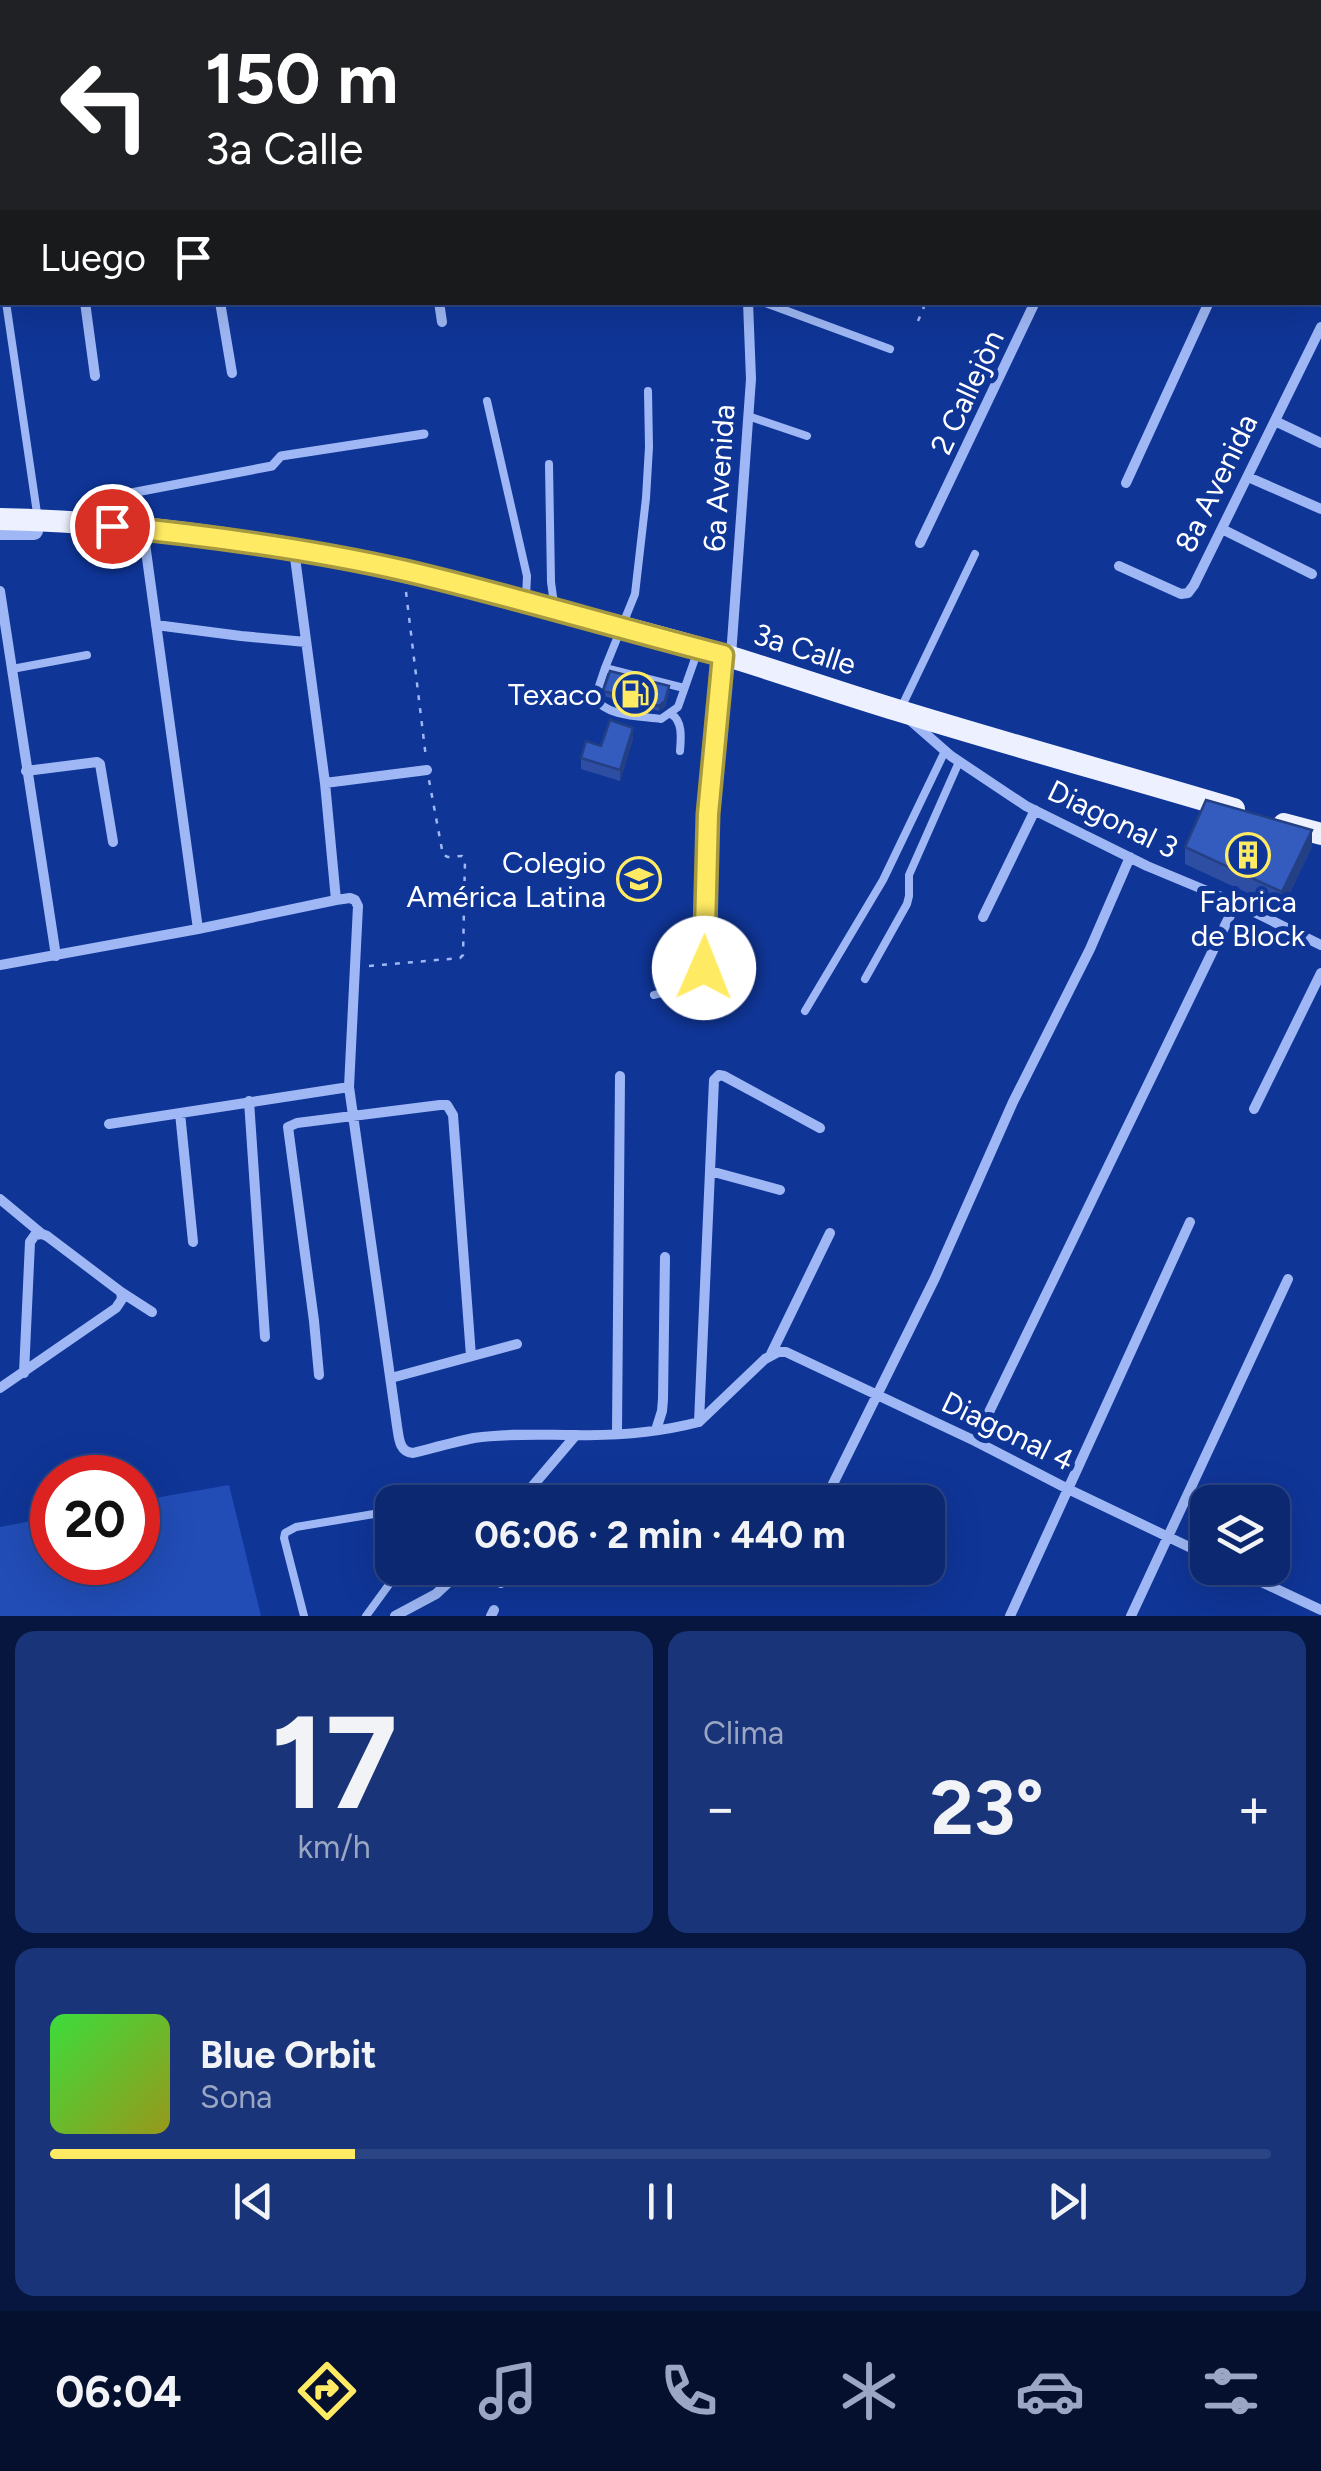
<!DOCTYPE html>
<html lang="es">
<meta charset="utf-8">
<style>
:root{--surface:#0b2871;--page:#193479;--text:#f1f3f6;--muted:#9aa6c3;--line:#2b4484;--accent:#ffeb63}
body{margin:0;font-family:Figtree,sans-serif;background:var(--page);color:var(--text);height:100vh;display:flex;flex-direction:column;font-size:38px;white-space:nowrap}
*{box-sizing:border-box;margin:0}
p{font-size:32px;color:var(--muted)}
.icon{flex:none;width:55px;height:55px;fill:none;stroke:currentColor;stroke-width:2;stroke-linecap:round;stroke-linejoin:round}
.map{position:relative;height:1616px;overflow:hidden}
.details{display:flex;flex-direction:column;gap:15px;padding:15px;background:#06163e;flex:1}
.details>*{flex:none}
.guide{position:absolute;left:0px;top:0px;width:1322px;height:305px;box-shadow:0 10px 40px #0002,0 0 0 2px var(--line);background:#202124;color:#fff;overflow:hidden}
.controls{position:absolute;left:1190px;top:1485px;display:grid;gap:20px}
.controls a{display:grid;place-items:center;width:100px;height:100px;border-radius:20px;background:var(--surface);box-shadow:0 10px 40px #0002,0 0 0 2px var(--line);font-size:50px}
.speed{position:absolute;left:30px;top:1455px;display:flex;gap:20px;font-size:50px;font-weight:700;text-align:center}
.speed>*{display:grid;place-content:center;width:130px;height:130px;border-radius:50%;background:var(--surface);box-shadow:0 10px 40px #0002,0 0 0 2px var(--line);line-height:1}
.speed .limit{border:15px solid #d22;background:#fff;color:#111}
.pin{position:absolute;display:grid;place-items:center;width:85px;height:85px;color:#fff;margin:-42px;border:5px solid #fff;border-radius:50%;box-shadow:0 2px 10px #0007}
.me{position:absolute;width:110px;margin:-55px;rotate:1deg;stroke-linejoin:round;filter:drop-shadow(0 0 8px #0008)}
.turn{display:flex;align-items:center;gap:35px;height:210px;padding:0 40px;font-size:45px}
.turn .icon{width:130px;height:130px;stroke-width:2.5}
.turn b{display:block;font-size:70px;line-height:85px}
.then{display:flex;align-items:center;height:95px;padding:0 40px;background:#0003;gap:20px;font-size:38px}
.big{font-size:75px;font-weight:700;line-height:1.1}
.details .widget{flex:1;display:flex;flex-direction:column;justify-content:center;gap:15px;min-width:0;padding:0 35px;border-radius:20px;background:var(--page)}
.details .dial{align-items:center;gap:0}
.dial b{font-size:130px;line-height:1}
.song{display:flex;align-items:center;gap:30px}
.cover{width:120px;height:120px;border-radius:15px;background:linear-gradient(135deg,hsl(120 70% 55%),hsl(60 70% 35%))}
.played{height:10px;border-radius:5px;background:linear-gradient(90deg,var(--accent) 25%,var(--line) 25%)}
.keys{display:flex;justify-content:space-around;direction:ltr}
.heat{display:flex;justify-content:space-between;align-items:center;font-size:55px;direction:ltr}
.details .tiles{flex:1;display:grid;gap:15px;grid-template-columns:1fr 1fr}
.widget:last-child{grid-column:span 2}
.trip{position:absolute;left:375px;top:1485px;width:570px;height:100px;border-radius:20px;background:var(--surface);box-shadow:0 10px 40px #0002,0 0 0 2px var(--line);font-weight:700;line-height:100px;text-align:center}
.dock{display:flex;height:160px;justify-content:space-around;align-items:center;background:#04102d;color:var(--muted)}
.dock .icon{width:70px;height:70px}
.dock .on{color:var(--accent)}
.dock b{font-size:45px;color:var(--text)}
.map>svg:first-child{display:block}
.green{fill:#224db7}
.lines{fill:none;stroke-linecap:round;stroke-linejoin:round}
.path{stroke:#9fb8f5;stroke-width:2.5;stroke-dasharray:5 8;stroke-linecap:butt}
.service{stroke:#9fb8f5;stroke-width:8}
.pedestrian{stroke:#9fb8f5;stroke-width:9}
.minor{stroke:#9fb8f5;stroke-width:10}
.tertiary{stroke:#9fb8f5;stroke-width:18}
.secondary{stroke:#cfdcfd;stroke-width:20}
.primary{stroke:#edf1ff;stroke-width:22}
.wall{fill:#2d4ea3}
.shaded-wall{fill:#244085}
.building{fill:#345bbe;stroke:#244085;stroke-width:2.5}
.route-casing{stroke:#a69940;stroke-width:25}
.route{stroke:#ffeb63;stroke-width:18}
.labels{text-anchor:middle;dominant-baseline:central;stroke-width:10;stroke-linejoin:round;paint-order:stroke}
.street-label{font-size:30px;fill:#fff;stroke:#0f3597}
.poi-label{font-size:30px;fill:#fff;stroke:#0f3597;text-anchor:end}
</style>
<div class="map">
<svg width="1321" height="1616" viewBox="0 0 1321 1616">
<rect width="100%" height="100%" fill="#0f3597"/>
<path class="green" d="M229,1485L261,1616H0V1527L52,1517V1562H138V1501Z"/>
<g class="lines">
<path class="path" d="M918,321L926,302
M406,592L426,758
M369,966L460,958L463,955L465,861L462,856L448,857L443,855L429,780"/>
<path class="service" d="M74,0V2
M273,0V2
M1051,2L1052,0
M6,302L37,513
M763,302L890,349
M648,391L649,447L646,498L635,594L605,668L595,698C607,717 640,716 661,719L678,707L697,653
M487,401L527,576L526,597
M748,416L807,436
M549,464L551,582L554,604
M605,668L684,688
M12,669L87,655
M901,708L975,554
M671,714C683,721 681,738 680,751
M865,979L907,904L909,896V875L959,762
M654,995C675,989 692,988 704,968L708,814L722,659
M805,1011L883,880L945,751
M304,1616L284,1538L285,1533L296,1527L392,1511
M366,1616L401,1568"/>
<path class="pedestrian" d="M138,523L131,493L272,466L281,456L424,434"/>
<path class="minor" d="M41,0L42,2
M167,0V2
M395,0V2
M508,0V2
M597,0V2
M725,2V0
M1274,2L1275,0
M85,302L95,376
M220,302L232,373
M439,302L442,322
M1275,421L1321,443
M1248,477L1321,509
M1126,483L1209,302
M143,529L198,929
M1222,529L1312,574
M920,543L1035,302
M294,550L325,783L336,900
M1119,566L1181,594L1188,593L1194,585L1321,327
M0,591L56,956
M156,625L241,636L306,642
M731,656L751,379L748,302
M911,721L951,756L1026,806L1147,866L1236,903L1321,945
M26,771L97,762L100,764L113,842
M325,783L427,770
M983,917L1035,810
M0,965L198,929L336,900L350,898L355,900L358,906L349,1087L397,1426C399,1438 399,1452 413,1453C433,1448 454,1442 474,1438C507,1433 542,1435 575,1435C615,1436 660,1432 699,1422
M249,1101L265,1337
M1254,1109L1321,973
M180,1113L193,1242
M109,1124L349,1087
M710,1171L780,1190
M0,1199L42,1234
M771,1354L830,1233
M24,1373L30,1242L35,1235L42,1234L47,1236L121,1292L152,1312
M319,1375L314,1321L288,1127L297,1123L440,1105H447L453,1115L471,1356
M391,1378L517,1344
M0,1388L116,1308L122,1299L121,1292
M699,1422L765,1359L778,1352H786L975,1441L1068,1489L1208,1556
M699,1422L714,1080L719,1075L724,1076L820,1128
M656,1430L662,1411L663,1399L665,1257
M617,1432L620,1076
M975,1441L1236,903
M519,1502L576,1435
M824,1502L935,1278L1013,1102L1090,949L1130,857
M470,1568L501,1583
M1232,1568L1321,1610
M395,1616L436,1594L464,1568
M491,1616L494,1610
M1010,1616L1190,1222
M1131,1616L1288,1279"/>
<path class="tertiary" d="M0,531H34"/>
<path class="secondary" d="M742,0L747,2
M788,0L793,2
M1320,257L1321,258
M1320,274L1321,275"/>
<path class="primary" d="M0,519C202,523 402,566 595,620C641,632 688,644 734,658C789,675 844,694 900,711C1011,745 1123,776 1234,809
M1284,824L1321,834"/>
</g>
<path class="wall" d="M603,691L669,692L665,707L659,711L603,696Z
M633,739L620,781L581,769V758L601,746Z
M1185,847H1312L1282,909L1185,864Z"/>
<path class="shaded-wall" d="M669,686L665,707L659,711V706Z
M633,728V739L620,781V770Z
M1312,830V847L1282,909V892Z
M152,1499V1516L138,1519V1502Z"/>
<path class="building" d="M630,0H717V2H630Z
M610,671L669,686L665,701L659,706L603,691Z
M610,720L633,728L620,770L581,758L586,741L601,746Z
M1206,800L1312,830L1282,892L1185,847Z
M148,1484L152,1499L138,1502V1486Z"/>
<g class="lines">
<g class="route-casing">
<path id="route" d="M112,526C211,536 310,549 406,571C512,596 617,628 723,655L708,814L704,968"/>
</g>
<use href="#route" class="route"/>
</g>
<defs>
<g id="fuel-ring" transform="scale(2.25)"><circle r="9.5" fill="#0f3597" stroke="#ffeb63" stroke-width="1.5"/><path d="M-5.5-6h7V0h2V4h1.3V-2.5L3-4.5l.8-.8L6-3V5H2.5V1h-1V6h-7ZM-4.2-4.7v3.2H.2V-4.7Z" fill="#ffeb63"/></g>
<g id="building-ring" transform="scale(2.25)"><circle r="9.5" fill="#0f3597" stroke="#ffeb63" stroke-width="1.5"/><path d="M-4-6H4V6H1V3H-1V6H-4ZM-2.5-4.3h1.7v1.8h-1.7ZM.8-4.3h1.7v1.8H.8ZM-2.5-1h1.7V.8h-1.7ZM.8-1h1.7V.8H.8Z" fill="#ffeb63"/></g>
<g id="university-ring" transform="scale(2.25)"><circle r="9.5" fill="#0f3597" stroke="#ffeb63" stroke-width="1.5"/><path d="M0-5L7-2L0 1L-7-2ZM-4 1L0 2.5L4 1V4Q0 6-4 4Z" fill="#ffeb63"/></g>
</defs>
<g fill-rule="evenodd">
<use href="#fuel-ring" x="635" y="694"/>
<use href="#building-ring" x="1248" y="855"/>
<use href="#university-ring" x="639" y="879"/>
</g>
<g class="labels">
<g class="street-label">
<text transform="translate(967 392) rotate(-65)">2 Callejòn</text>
<text transform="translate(719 478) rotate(-86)">6a Avenida</text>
<text transform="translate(1216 483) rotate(-64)">8a Avenida</text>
<text transform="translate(805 649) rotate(18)">3a Calle</text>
<text transform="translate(1113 819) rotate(26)">Diagonal 3</text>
<text transform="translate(1008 1431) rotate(26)">Diagonal 4</text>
</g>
<g class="poi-label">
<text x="602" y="694">Texaco</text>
<text x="606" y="862">Colegio<tspan x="606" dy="34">América Latina</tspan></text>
<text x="1248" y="901" text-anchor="middle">Fabrica<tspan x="1248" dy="34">de Block</tspan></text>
</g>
</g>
</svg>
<div class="controls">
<a><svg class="icon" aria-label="layers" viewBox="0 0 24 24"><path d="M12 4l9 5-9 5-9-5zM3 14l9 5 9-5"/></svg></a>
</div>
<div class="speed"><div class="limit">20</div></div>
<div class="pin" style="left:112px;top:526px;background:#d93025"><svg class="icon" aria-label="arrive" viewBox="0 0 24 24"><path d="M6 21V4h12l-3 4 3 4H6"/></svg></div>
<svg class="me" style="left:704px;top:968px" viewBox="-20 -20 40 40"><circle r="19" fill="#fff"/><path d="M0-13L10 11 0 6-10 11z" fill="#ffeb63"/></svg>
<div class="trip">06:06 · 2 min · 440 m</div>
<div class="guide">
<div class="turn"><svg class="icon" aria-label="left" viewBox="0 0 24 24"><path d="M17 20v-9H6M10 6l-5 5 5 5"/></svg><div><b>150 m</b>3a Calle</div></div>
<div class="then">Luego<svg class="icon" aria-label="arrive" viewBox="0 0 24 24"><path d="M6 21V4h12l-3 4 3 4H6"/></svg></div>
</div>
</div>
<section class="details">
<div class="tiles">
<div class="widget dial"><b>17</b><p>km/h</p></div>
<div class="widget"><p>Clima</p>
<div class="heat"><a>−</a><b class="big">23°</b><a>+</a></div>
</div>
<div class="widget">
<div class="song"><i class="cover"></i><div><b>Blue Orbit</b><p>Sona</p></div></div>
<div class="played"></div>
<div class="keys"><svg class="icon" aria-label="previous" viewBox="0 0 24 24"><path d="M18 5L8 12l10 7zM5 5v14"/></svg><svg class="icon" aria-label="pause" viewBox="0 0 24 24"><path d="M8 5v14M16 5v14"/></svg><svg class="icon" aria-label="next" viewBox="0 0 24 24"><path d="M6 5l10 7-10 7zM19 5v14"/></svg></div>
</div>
</div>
</section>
<nav class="dock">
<b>06:04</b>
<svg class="icon on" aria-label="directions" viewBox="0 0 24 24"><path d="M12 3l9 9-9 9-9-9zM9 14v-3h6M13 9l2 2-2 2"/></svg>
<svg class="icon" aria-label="music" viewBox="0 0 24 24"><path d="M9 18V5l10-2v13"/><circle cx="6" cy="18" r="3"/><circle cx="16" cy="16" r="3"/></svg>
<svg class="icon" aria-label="phone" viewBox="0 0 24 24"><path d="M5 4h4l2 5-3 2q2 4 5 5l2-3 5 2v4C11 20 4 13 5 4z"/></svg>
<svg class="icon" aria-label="climate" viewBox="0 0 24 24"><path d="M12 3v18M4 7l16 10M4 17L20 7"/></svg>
<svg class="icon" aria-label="car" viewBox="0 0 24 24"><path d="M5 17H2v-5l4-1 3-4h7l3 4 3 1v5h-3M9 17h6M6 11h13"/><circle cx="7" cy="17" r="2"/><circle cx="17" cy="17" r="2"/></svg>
<svg class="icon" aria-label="filters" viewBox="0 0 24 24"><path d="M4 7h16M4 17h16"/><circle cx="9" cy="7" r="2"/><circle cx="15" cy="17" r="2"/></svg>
</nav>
